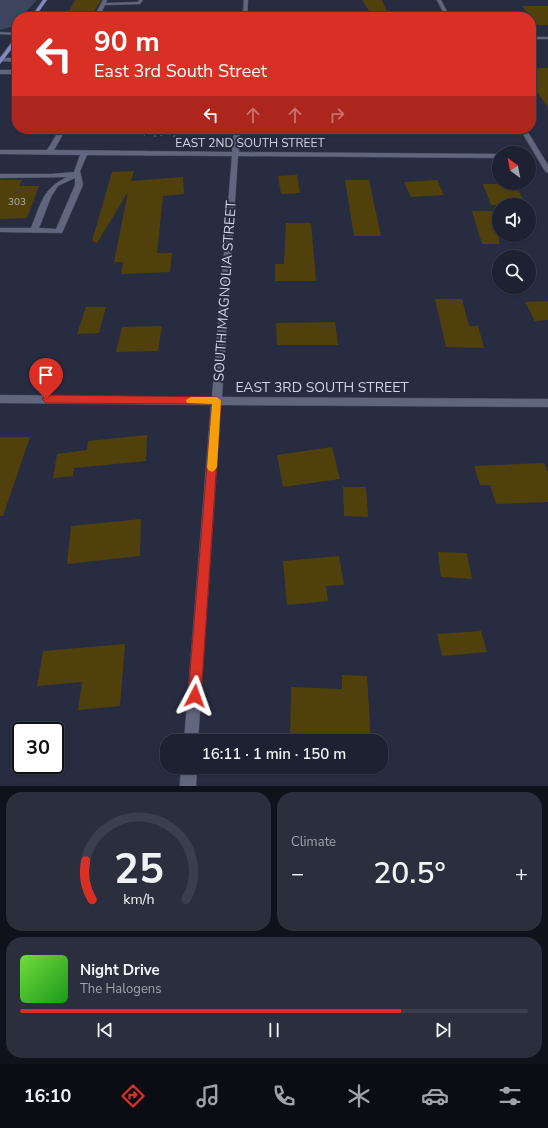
<!DOCTYPE html>
<meta charset="utf-8">
<style>
:root{--surface:#1d2131;--page:#2a2e3d;--text:#f1f3f6;--muted:#a0a3ab;--line:#3b3e4d;--accent:#d93025}
body{margin:0;font-family:"Nunito Sans",sans-serif;background:var(--page);color:var(--text);height:100vh;display:flex;flex-direction:column;font-size:15px;white-space:nowrap}
*{box-sizing:border-box;margin:0}
p{font-size:13px;color:var(--muted)}
.icon{flex:none;width:22px;height:22px;fill:none;stroke:currentColor;stroke-width:2;stroke-linecap:round;stroke-linejoin:round}
.map{position:relative;height:786px;overflow:hidden}
.side{display:flex;flex-direction:column;gap:6px;padding:6px;background:#10121b;flex:1}
.side>*{flex:none}
.top-card{position:absolute;left:12px;top:12px;width:524px;height:122px;border-radius:16px;box-shadow:0 1px 3px #0004,0 0 0 1px var(--line);background:#d93025;color:#fff;overflow:hidden}
.needle{width:26px;rotate:328deg}
.buttons{position:absolute;left:492px;top:146px;display:grid;gap:8px}
.buttons a{display:grid;place-items:center;width:44px;height:44px;border-radius:50%;background:var(--surface);box-shadow:0 1px 3px #0004,0 0 0 1px var(--line);font-size:20px}
.speed{position:absolute;left:12px;top:722px;display:flex;gap:8px;font-size:20px;font-weight:700;text-align:center}
.speed>*{display:grid;place-content:center;width:52px;height:52px;border-radius:50%;background:var(--surface);box-shadow:0 1px 3px #0004,0 0 0 1px var(--line);line-height:1}
.speed .limit{border:2px solid #111;border-radius:6px;background:#fff;color:#111}
.pin{position:absolute;display:grid;place-items:center;width:34px;height:34px;color:#fff;margin:-41px -17px;border-radius:50% 50% 50% 0;rotate:-45deg;box-shadow:0 0 4px #0007}
.pin .icon{rotate:45deg}
.me{position:absolute;width:44px;margin:-22px;rotate:4deg;stroke-linejoin:round;filter:drop-shadow(0 0 3px #0008)}
.turn{display:flex;align-items:center;gap:14px;height:84px;padding:0 16px;font-size:18px}
.turn .icon{width:52px;height:52px;stroke-width:2.5}
.turn b{display:block;font-size:28px;line-height:34px}
.lanes{display:flex;align-items:center;height:38px;padding:0 16px;background:#0003;justify-content:center;gap:20px;direction:ltr}
.lanes .off{opacity:.35}
.big{font-size:30px;font-weight:600;line-height:1.1}
.side .tile{flex:1;display:flex;flex-direction:column;justify-content:center;gap:6px;min-width:0;padding:0 14px;border-radius:16px;background:var(--page)}
.side .dial{align-items:center;gap:0}
.dial svg{height:104px;overflow:visible;fill:none;stroke:var(--line);stroke-width:7;stroke-linecap:round;text-anchor:middle}
.dial text{fill:var(--text);stroke:none}
.song{display:flex;align-items:center;gap:12px}
.cover{width:48px;height:48px;border-radius:6px;background:linear-gradient(135deg,hsl(100 70% 55%),hsl(120 70% 35%))}
.played{height:4px;border-radius:2px;background:linear-gradient(90deg,var(--accent) 75%,var(--line) 75%)}
.keys{display:flex;justify-content:space-around;direction:ltr}
.heat{display:flex;justify-content:space-between;align-items:center;font-size:22px;direction:ltr}
.side .tiles{flex:1;display:grid;gap:6px;grid-template-columns:1fr 1fr}
.tile:last-child{grid-column:span 2}
.trip{position:absolute;left:160px;top:734px;width:228px;height:40px;border-radius:16px;background:var(--surface);box-shadow:0 1px 3px #0004,0 0 0 1px var(--line);font-weight:600;line-height:40px;text-align:center}
.tab-bar{display:flex;height:64px;justify-content:space-around;align-items:center;background:#0c0d14;color:var(--muted)}
.tab-bar .icon{width:28px;height:28px}
.tab-bar .current{color:var(--accent)}
.tab-bar b{font-size:18px;color:var(--text)}
.map>svg:first-child{display:block}
.green{fill:#3d445d}
.building{fill:#50410c}
.lines{fill:none;stroke-linecap:round;stroke-linejoin:round}
.minor-casing{stroke:#464a5c;stroke-width:1}
.major-casing{stroke:#464a5c;stroke-width:1}
.path{stroke:#5e6275;stroke-width:1.5;stroke-dasharray:2 1.5;stroke-linecap:butt}
.minor{fill:#60667e;fill-rule:evenodd}
.major{fill:#7f8bbe;fill-rule:evenodd}
.route{fill:#d93025;stroke:#8d1f18}
.slow{fill:#f59e0b}
.labels{text-anchor:middle;dominant-baseline:central;stroke-width:4;stroke-linejoin:round;paint-order:stroke}
.far-number-label{font-size:10px;fill:#b1b0ad}
.far-street-label{font-size:12px;fill:#d1d5e3;stroke:#272c41}
.street-label{font-size:14px;fill:#d1d5e3;stroke:#272c41}
</style>
<div class="map">
<svg width="548" height="786" viewBox="0 0 548 786">
<rect width="100%" height="100%" fill="#272c41"/>
<path class="green" d="M0,0H37L21,17H17V21L11,27L0,30Z"/>
<path class="building" d="M75,0H101L93,13L88,17H66Z
M362,0H382L389,17H373Z
M522,6H548V25H536Z
M531,68H548V107L531,84Z
M134,171L131,181L183,177L184,194L163,196L157,253H172L170,272L121,274L123,262H114L128,192L97,243L92,241L112,172Z
M297,175L300,193L281,194L278,176Z
M0,180H22L19,186H39L27,218L0,219Z
M345,180H369L381,236H354Z
M437,180L444,195L411,197L404,182Z
M483,184H516L523,200L506,199L509,205H491Z
M472,211H499V244H482Z
M286,223H311L316,281H275V264H284Z
M435,299H462L469,326H478L484,348L446,347Z
M548,301V320L535,321L525,302Z
M86,307H106L99,333L77,334Z
M335,322L338,345H277L276,323Z
M162,326L158,351L116,352L122,327Z
M147,435L146,461L74,468L73,476L53,478L57,454L87,450L88,441Z
M0,437H30L3,516H0Z
M332,447L340,479L283,487L277,455Z
M544,463L548,472V502L496,504L490,485H480L474,466Z
M343,487H366L368,517L344,516Z
M141,519L140,556L67,564L71,526Z
M438,552L467,553L472,579L441,577Z
M339,556L344,585L326,586L328,601L287,605L283,561Z
M481,631L487,652L442,656L437,634Z
M125,644L120,706L78,710L82,682L37,686L43,651Z
M342,675L367,676L371,741H290L291,687L342,689Z"/>
<g class="lines">
<g class="minor-casing">
<path id="minor" d="M103,0H107L106,3L138,2L139,0H143L140,4L105,5L100,15L89,17L96,13Z
M244,0H248L247,17H243Z
M437,0H441L450,17H446Z
M34,14H63L65,15L64,17L32,16Z
M0,32L17,33V35L0,34Z
M531,37H548V39H531Z
M2,58H17V62L0,61V59Z
M0,70H17V74H0Z
M60,129H66L54,150L232,152L234,129H240L239,152L499,154V158L238,156L222,397L548,399V407L221,405L198,741H184L211,405L0,403V395L212,397L232,156L87,155L80,171L83,185L62,233L0,232V228H31C41,204 42,189 67,177L0,178V174H52L74,172L80,155L0,154V150H47ZM75,178V185L56,229L39,228L51,197L58,186Z
M520,129H526L548,165V173L545,171Z
M181,767H197L196,786H180Z"/>
</g>
<g class="major-casing">
<path id="major" d="M43,0H47L35,17H31Z
M15,38H17V42L0,64V58Z"/>
</g>
<path class="path" d="M144,131L143,134L146,136
M161,136L163,131
M155,137L156,131
M174,137L176,131"/>
<use href="#minor" class="minor"/>
<use href="#major" class="major"/>
</g>
<path class="route" d="M46,395L217,397L221,400L201,696L199,700L195,702L190,700L188,696L212,404L46,403L42,399Z"/>
<path class="slow" d="M191,397H217L221,400L217,467L215,470L212,472L208,470L207,467L212,404L187,403L186,400Z"/>
<g class="labels">
<g class="far-number-label">
<text x="17" y="202">303</text>
</g>
<g class="far-street-label">
<text x="250" y="143">EAST 2ND SOUTH STREET</text>
</g>
<g class="street-label">
<text transform="translate(225 291) rotate(-86)">SOUTH MAGNOLIA STREET</text>
<text x="322" y="387">EAST 3RD SOUTH STREET</text>
</g>
</g>
</svg>
<div class="buttons">
<a><svg class="needle" viewBox="-14 -14 28 28"><path d="M0-13l5 13h-10z" fill="#e53935"/><path d="M0 13l5-13h-10z" fill="#a0a3ab"/></svg></a>
<a><svg class="icon" aria-label="sound" viewBox="0 0 24 24"><path d="M4 9h4l5-4v14l-5-4H4zM17 9q2 3 0 6"/></svg></a>
<a><svg class="icon" aria-label="search" viewBox="0 0 24 24"><circle cx="10" cy="10" r="6"/><path d="M15 15l6 6"/></svg></a>
</div>
<div class="speed"><div class="limit">30</div></div>
<div class="pin" style="left:46px;top:399px;background:#d93025"><svg class="icon" aria-label="arrive" viewBox="0 0 24 24"><path d="M6 21V4h12l-3 4 3 4H6"/></svg></div>
<svg class="me" style="left:195px;top:696px" viewBox="-20 -20 40 40"><path d="M0-17L14 15 0 8-14 15z" fill="#d93025" stroke="#fff" stroke-width="4"/></svg>
<div class="trip">16:11 · 1 min · 150 m</div>
<div class="top-card">
<div class="turn"><svg class="icon" aria-label="left" viewBox="0 0 24 24"><path d="M17 20v-9H6M10 6l-5 5 5 5"/></svg><div><b>90 m</b>East 3rd South Street</div></div>
<div class="lanes"><svg class="icon" aria-label="left" viewBox="0 0 24 24"><path d="M17 20v-9H6M10 6l-5 5 5 5"/></svg><svg class="icon off" aria-label="ahead" viewBox="0 0 24 24"><path d="M12 20V5M6 11l6-6 6 6"/></svg><svg class="icon off" aria-label="ahead" viewBox="0 0 24 24"><path d="M12 20V5M6 11l6-6 6 6"/></svg><svg class="icon off" aria-label="right" viewBox="0 0 24 24"><path d="M7 20v-9h11M14 6l5 5-5 5"/></svg></div>
</div>
</div>
<section class="side">
<div class="tiles">
<div class="tile dial"><svg viewBox="0 0 100 80">
<path d="M14 69A42 42 0 1 1 86 69"/>
<path d="M14 69A42 42 0 0 1 9 39" stroke="#d93025"/>
<text x="50" y="56" font-size="32" font-weight="700">25</text>
<text x="50" y="72" font-size="11">km/h</text>
</svg></div>
<div class="tile"><p>Climate</p>
<div class="heat"><a>−</a><b class="big">20.5°</b><a>+</a></div>
</div>
<div class="tile">
<div class="song"><i class="cover"></i><div><b>Night Drive</b><p>The Halogens</p></div></div>
<div class="played"></div>
<div class="keys"><svg class="icon" aria-label="previous" viewBox="0 0 24 24"><path d="M18 5L8 12l10 7zM5 5v14"/></svg><svg class="icon" aria-label="pause" viewBox="0 0 24 24"><path d="M8 5v14M16 5v14"/></svg><svg class="icon" aria-label="next" viewBox="0 0 24 24"><path d="M6 5l10 7-10 7zM19 5v14"/></svg></div>
</div>
</div>
</section>
<nav class="tab-bar">
<b>16:10</b>
<svg class="icon current" aria-label="directions" viewBox="0 0 24 24"><path d="M12 3l9 9-9 9-9-9zM9 14v-3h6M13 9l2 2-2 2"/></svg>
<svg class="icon" aria-label="music" viewBox="0 0 24 24"><path d="M9 18V5l10-2v13"/><circle cx="6" cy="18" r="3"/><circle cx="16" cy="16" r="3"/></svg>
<svg class="icon" aria-label="phone" viewBox="0 0 24 24"><path d="M5 4h4l2 5-3 2q2 4 5 5l2-3 5 2v4C11 20 4 13 5 4z"/></svg>
<svg class="icon" aria-label="climate" viewBox="0 0 24 24"><path d="M12 3v18M4 7l16 10M4 17L20 7"/></svg>
<svg class="icon" aria-label="car" viewBox="0 0 24 24"><path d="M5 17H2v-5l4-1 3-4h7l3 4 3 1v5h-3M9 17h6M6 11h13"/><circle cx="7" cy="17" r="2"/><circle cx="17" cy="17" r="2"/></svg>
<svg class="icon" aria-label="filters" viewBox="0 0 24 24"><path d="M4 7h16M4 17h16"/><circle cx="9" cy="7" r="2"/><circle cx="15" cy="17" r="2"/></svg>
</nav>
